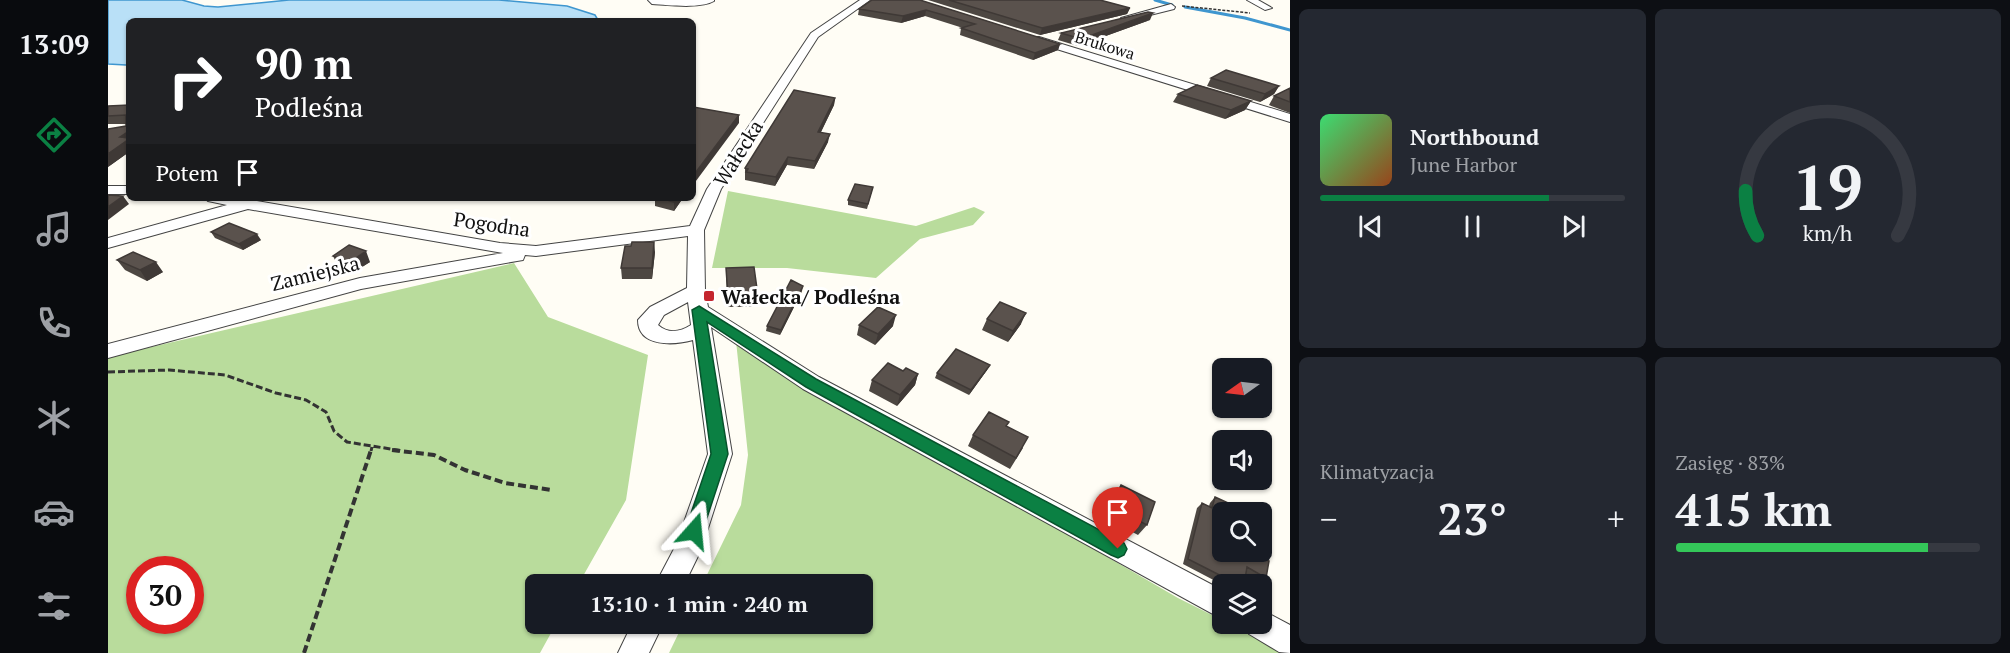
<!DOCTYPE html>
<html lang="pl">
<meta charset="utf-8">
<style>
:root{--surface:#171b24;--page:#242831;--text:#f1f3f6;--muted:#9ea1a6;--line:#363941;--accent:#0b8043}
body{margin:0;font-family:"PT Serif",serif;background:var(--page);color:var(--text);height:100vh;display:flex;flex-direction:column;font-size:22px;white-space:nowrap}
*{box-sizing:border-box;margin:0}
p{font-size:20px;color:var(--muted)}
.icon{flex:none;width:33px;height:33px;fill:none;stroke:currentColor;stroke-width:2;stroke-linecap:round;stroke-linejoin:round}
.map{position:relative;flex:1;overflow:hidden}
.panel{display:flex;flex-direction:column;gap:9px;padding:9px;background:#0d0f14;width:720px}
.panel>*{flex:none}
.guide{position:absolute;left:18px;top:18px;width:570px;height:183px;border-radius:9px;box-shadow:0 2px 4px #0004;background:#202124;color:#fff;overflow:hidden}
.needle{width:39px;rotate:256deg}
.fabs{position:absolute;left:1104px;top:358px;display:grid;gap:12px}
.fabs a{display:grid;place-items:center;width:60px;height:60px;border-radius:9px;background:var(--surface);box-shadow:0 2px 4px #0004;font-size:30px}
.speed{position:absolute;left:18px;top:556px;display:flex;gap:12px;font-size:30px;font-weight:700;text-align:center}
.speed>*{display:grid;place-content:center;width:78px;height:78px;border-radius:50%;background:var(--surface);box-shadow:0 2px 4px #0004;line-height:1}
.speed .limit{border:9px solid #d22;background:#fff;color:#111}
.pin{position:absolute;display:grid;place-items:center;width:51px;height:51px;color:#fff;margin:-62px -26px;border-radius:50% 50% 50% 0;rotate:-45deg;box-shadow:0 0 6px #0007}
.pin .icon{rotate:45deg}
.me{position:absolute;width:66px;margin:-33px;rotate:18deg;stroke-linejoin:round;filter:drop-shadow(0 0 4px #0008)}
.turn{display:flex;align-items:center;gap:21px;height:126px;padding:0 30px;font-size:27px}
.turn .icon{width:78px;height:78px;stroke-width:2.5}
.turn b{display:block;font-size:42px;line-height:51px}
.then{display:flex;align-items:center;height:57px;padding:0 30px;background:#0003;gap:12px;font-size:22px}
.big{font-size:45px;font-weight:700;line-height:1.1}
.panel .card{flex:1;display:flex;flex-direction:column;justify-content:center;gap:9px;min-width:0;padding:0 21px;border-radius:9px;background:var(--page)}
.panel .dial{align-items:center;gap:0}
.dial svg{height:156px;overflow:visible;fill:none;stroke:var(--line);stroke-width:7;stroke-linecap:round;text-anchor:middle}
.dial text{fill:var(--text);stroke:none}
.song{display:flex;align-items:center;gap:18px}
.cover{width:72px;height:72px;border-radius:9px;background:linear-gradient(135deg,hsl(140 70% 55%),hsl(20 70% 35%))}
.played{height:6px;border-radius:3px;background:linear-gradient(90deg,var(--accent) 75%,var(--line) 75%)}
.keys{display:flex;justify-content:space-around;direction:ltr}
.heat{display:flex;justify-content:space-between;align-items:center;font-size:33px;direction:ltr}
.charge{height:9px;border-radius:4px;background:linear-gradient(90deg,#34c759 83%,var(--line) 0)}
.panel .tiles{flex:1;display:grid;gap:9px;grid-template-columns:repeat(2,1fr)}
.trip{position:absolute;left:417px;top:574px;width:348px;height:60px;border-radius:9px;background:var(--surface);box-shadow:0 2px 4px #0004;font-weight:700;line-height:60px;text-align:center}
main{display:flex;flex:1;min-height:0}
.tabs{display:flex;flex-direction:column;width:108px;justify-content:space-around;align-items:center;background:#090b0e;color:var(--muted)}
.tabs .icon{width:42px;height:42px}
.tabs .selected{color:var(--accent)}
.tabs b{font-size:27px;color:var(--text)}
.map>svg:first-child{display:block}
.forest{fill:#b9dc9c;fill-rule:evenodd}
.water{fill:#b9e0f7;stroke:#3f96cf;stroke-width:1.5}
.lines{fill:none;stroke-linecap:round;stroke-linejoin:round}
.stream{stroke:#3f96cf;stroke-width:3}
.minor-casing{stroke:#444;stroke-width:2}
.path-far2{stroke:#333;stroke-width:1.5;stroke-dasharray:3 1.5;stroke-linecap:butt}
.path-far1{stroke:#333;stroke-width:3;stroke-dasharray:7 3;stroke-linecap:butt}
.path{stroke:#333;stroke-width:4;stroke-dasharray:8 4;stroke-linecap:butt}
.minor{fill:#fff;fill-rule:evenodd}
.wall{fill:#4d4742}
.shaded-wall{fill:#3f3936}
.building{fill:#5a524d;stroke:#3f3936;stroke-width:1.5}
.route{fill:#0b8043;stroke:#07532c;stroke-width:1.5}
.poi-dot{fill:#c4262e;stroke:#fff;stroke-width:2}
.labels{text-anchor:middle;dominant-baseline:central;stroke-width:6;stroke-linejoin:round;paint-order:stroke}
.far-street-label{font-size:16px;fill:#111;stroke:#fff}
.street-label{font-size:20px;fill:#111;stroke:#fff}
.poi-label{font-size:20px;font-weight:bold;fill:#111;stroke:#fff;text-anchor:start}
</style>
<main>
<nav class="tabs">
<b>13:09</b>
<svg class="icon selected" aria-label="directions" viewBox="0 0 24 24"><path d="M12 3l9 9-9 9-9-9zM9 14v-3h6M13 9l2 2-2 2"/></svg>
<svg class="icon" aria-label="music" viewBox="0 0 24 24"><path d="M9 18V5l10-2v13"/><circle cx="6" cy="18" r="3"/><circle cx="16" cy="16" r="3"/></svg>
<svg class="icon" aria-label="phone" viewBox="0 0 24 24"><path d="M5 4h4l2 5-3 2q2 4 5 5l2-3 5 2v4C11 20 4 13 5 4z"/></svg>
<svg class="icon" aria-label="climate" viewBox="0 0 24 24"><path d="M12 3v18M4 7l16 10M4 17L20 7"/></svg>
<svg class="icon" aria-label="car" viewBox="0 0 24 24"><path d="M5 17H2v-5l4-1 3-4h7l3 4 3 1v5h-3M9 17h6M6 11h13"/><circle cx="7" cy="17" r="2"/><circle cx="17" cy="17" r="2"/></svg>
<svg class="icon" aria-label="filters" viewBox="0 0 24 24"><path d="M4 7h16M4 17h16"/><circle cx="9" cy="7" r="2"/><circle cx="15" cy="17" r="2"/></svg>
</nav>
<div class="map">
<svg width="1182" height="653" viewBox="0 0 1182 653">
<rect width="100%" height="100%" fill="#fffdf5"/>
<path class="forest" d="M620,191L808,226L866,207L877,212L865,225L812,239L768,278L679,268H604Z
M406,263L440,317L540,355L518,500L470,585H428V624H448L432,653H0V357ZM32,570H82V621H32Z
M628,341L1070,598L1114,620V624H1123L1182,653H561L575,624H754V585H594L633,505L640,455Z"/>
<path class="water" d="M0,0H74L96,6L110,7L181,0H391L459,6L487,15L490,20L21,21V65H18L0,64Z"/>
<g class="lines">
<path class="stream" d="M1047,0L1064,5
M1077,7L1137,18L1182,30"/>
<g class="minor-casing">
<path id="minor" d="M540,0H606V1C593,9 560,5 544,4Z
M752,0H762L710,37L613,189L596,230L597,291L600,307L711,377L1114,590V619L695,389L603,327L624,454L593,550L576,585H547L568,545L600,454L585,340C567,345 530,348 530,320L542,307L579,288L580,236L428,256L417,255L415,260L409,261L253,289L0,358V344L252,278L395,253L140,209L0,248V238L119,205L100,201L97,198H131L392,243L428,246L582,226L599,189L703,33ZM580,302L583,325C572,332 560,334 550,325L556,315Z
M1139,0H1150L1164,8L1157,10Z
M1063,4L1067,7L1066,9L1018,21L1013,18Z
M923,37H931L1182,114V122L923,41Z
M0,186H21V194H0Z
M1154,610L1182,625V653L1171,652L1141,634L1136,624H1154Z
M524,624H555L541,653H510Z"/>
</g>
<path class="path-far2" d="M1074,6L1142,13"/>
<path class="path-far1" d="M0,372L61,370L117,375L168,393L198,400L218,412L226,431L239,442L295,451
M263,451L264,447"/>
<path class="path" d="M284,450L326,455L357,470L397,483L443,490
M196,653L263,450"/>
<use href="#minor" class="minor"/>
</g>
<path class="wall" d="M812,0L952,44L950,50L925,60L852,35L853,28H855L817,16L793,23L750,15L751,9Z
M820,0H992L1022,8L1019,14L932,35Z
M1042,20L970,46L950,40L953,33Z
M1103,78L1171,86L1166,94L1152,102L1099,86Z
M1182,88V113L1161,105L1166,96Z
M1070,94L1143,101L1137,110L1117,119L1065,102Z
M727,98L726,105L713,132L720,142L706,169L679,165L667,186L637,180V168Z
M21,105V152L0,167L18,126V124H0V106Z
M765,187L759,209L740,205V200Z
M547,198H575L566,211L547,206Z
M103,232L153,240L135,250L107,238Z
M523,246L547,252L544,279H514L513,268Z
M225,256L262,262L246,272L230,266Z
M9,260L55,272L39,281L17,270Z
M618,268L650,296L649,307H620L618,278Z
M694,291L672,335L658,331L659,326Z
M879,319L913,324L900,342L874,330Z
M751,325L785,326L767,345L749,335Z
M879,370L861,395L827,378L829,373Z
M795,371L810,374L807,385L789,406L761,391L764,380Z
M899,426L915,448L902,469L860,446L865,435Z
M1013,485L1039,525L1030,535L996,517L1005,495Z
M1107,497L1158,560V578L1152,583L1137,575L1136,585H1115L1075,564L1089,508L1094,503L1101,506L1102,503Z"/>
<path class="shaded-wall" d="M1022,8L1019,14L932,35L934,28Z
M818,10L817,16L793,23L795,16Z
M1045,13L1042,20L970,46L973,39Z
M952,44L950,50L925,60L927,53Z
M1171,86L1166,94L1152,102L1157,94Z
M727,98L726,105L709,140L710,132Z
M1143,101L1137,110L1117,119L1123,110Z
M631,115V123L585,185V176Z
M21,131V152L0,167V154L12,137Z
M722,134L720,142L706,169L707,161Z
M680,157L679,165L667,186L668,177Z
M15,196L21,204L0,220V207Z
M568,198H575L566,211V202Z
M149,234L153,240L135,250L131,244Z
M546,242L547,252L544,279V268Z
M258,251L262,262L246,272L242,262Z
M48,262L55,272L39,281L32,270Z
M695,286L694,291L672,335L673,330Z
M918,313L913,324L900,342L905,331Z
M788,315L785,326L767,345L770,334Z
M882,365L879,370L861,395L863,390Z
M810,374L807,385L789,406L792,395Z"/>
<path class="building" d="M764,0H812L952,44L927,53L853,28L867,24L818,10L795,16L751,9Z
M841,0H992L1022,8L934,28Z
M1040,12L1045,13L973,39L953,33Z
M1118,70L1171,86L1157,94L1103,78Z
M1089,85L1143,101L1123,110L1070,94Z
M1182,88V102L1166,96Z
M686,90L727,98L710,132L722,134L707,161L680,157L668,177L638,172L640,169L637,168Z
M21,105V131L12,137L21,138V139L0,154V129L18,126V115L0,116V106Z
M585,107L631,115L585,176Z
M747,184L765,187L760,204L740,200Z
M0,195L15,196L0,207Z
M552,198H568L566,202Z
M121,223L149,234L131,244L103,232Z
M524,242H546L544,268H513L517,246H523Z
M241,245L258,251L242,262L225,256Z
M25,252L48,262L32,270L9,260Z
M646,267L650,296H620L618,268Z
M683,280L695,286L673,330L659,326Z
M892,302L918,313L905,331L879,319Z
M770,307L788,315L770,334L751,325Z
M848,349L882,365L863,390L829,373Z
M780,363L795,371L798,368L810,374L792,395L764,380Z
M881,412L901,422L898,426L920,437L908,458L865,435Z
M1013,485L1047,502L1039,525L1004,507Z
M1107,497L1142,513H1114V552H1154V518L1162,522L1158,560L1161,561L1158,578L1139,567L1136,585H1131L1080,559L1094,503L1104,508Z"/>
<path class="route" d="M591,306L708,379L1016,543L1019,549L1016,555L1010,558L1003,555L698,387L599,322L620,454L593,536L586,539L580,536L577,531L603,454L584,310Z"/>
<rect class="poi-dot" x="595" y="290" width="12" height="12" rx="3"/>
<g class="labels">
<g class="far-street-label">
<text transform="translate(997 45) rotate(17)">Brukowa</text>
</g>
<g class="street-label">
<text transform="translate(630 153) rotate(-58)">Wałecka</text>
<text transform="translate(384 224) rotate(8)">Pogodna</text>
<text transform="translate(207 273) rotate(-14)">Zamiejska</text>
</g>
<g class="poi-label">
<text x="613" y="296">Wałecka/ Podleśna</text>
</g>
</g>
</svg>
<div class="fabs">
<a><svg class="needle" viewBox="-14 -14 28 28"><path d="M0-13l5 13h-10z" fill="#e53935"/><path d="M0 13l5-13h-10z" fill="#9ea1a6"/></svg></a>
<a><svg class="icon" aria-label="sound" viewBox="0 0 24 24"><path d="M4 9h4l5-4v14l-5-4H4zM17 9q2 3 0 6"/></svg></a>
<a><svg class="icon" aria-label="search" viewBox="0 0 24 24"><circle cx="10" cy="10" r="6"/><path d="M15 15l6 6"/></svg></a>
<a><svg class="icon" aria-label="layers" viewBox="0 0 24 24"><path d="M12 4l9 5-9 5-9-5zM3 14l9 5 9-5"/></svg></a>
</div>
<div class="speed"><div class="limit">30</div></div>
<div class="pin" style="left:1010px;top:549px;background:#d93025"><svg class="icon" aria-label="arrive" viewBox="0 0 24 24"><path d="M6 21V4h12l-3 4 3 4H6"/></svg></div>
<svg class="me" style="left:586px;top:531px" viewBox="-20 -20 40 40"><path d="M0-17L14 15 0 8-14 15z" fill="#0b8043" stroke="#fff" stroke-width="4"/></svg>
<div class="trip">13:10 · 1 min · 240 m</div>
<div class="guide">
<div class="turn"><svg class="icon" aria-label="right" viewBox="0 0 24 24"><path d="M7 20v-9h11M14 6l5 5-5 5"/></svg><div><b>90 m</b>Podleśna</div></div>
<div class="then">Potem<svg class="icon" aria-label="arrive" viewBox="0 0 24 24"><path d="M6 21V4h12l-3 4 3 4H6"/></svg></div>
</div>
</div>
<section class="panel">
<div class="tiles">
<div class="card">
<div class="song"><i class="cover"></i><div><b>Northbound</b><p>June Harbor</p></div></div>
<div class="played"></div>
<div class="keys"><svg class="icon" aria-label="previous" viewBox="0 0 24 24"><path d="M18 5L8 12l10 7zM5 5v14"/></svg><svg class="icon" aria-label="pause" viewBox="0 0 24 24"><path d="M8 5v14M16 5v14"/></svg><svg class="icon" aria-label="next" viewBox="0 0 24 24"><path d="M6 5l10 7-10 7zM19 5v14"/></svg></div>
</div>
<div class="card dial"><svg viewBox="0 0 100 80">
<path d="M14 69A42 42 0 1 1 86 69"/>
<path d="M14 69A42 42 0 0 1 8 46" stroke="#0b8043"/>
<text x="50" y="56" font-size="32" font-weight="700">19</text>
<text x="50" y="72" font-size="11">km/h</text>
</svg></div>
<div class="card"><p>Klimatyzacja</p>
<div class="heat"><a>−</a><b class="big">23°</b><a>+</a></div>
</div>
<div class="card"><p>Zasięg · 83%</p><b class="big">415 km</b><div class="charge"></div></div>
</div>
</section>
</main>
